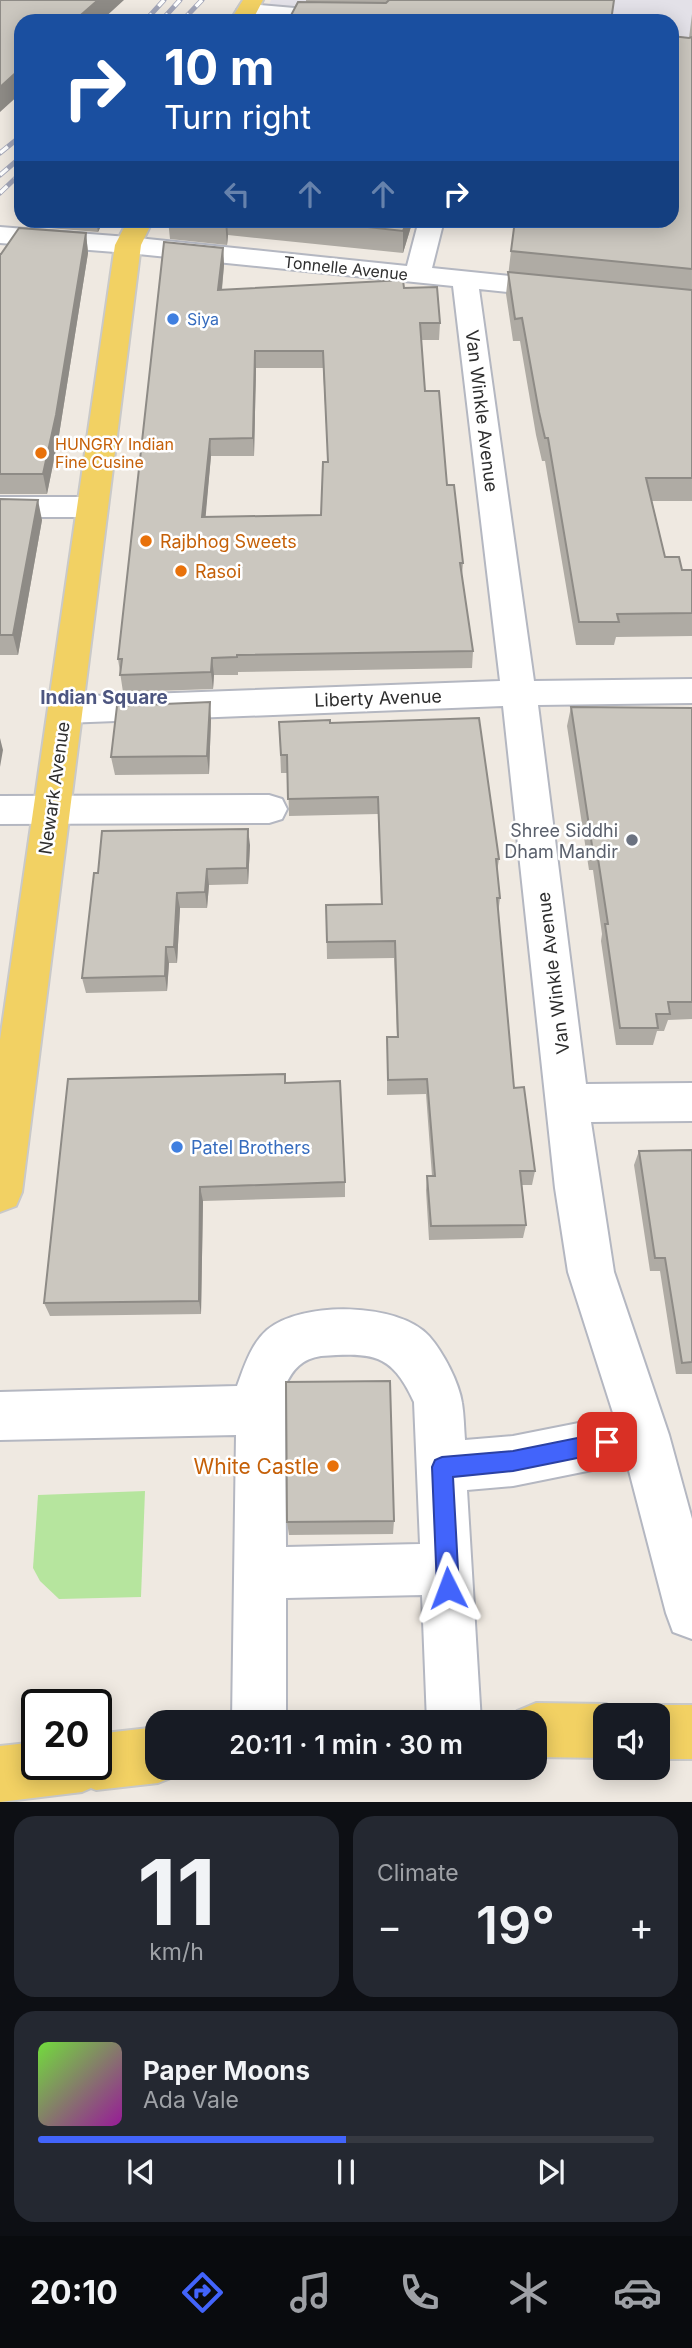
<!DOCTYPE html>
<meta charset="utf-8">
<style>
:root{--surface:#171b24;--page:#242831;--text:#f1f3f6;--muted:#9ea1a6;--line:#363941;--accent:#4264fb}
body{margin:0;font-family:Inter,sans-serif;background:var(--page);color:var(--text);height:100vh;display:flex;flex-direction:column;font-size:26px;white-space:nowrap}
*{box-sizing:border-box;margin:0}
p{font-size:23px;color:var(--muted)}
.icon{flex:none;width:38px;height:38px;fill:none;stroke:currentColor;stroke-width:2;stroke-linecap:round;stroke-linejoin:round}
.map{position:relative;height:1802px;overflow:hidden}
.details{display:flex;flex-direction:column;gap:14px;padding:14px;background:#0d0f14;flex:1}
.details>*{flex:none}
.top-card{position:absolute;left:14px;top:14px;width:665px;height:214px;border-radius:21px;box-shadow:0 4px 18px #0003;background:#1a4fa0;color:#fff;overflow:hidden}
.tools{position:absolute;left:593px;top:1703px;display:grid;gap:14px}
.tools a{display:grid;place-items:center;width:77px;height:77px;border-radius:14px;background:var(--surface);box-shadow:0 4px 18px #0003;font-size:35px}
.speed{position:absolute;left:21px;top:1689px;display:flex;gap:14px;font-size:35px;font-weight:700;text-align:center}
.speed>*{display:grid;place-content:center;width:91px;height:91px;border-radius:50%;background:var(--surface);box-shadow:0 4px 18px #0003;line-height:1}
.speed .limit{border:4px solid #111;border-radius:10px;background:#fff;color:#111}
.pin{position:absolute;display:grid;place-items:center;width:60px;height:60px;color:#fff;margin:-30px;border-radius:14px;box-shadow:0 4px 10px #0006}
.me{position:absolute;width:77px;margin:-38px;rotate:357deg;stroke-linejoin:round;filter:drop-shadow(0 0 5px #0008)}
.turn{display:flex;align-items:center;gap:24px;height:147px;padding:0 35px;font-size:32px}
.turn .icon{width:91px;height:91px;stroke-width:2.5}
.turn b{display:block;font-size:49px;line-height:60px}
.lanes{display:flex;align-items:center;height:66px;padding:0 35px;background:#0003;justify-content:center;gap:35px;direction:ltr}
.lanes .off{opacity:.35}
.big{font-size:52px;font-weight:600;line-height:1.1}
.details .tile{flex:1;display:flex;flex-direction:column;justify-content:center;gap:10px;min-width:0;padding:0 24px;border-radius:21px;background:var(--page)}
.details .dial{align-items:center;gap:0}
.dial b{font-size:91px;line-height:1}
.song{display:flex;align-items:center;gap:21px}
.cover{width:84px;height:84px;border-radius:10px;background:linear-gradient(135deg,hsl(100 70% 55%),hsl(300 70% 35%))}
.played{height:7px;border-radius:4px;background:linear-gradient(90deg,var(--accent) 50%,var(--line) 50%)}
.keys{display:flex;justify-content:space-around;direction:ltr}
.heat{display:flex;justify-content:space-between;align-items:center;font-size:38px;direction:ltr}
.details .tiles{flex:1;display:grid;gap:14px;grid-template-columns:1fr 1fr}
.tile:last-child{grid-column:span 2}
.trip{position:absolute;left:145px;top:1710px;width:402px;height:70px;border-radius:21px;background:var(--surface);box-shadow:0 4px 18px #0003;font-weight:600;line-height:70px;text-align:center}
.dock{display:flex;height:112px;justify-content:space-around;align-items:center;background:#090b0e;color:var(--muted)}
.dock .icon{width:49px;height:49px}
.dock .active{color:var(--accent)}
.dock b{font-size:32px;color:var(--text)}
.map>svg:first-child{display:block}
.industrial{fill:#e3e1e8}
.green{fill:#b6e59e}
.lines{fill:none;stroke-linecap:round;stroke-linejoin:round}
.minor-casing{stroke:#b4b7c1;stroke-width:4}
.major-casing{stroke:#c9c9c9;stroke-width:4}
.minor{fill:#fff;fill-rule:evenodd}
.major{fill:#f2d163;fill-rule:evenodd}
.rail-casing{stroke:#a3a6b8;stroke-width:5}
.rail{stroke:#fff;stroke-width:3.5;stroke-dasharray:10;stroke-linecap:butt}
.wall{fill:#afaba4;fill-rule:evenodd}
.shaded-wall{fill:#8e8b86}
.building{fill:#cbc7bf;stroke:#8e8b86;stroke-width:2;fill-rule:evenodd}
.route{fill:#4264fb;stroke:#2b41a3;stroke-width:2}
.shop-dot{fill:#3f7fe0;stroke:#fff;stroke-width:2.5}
.food-dot{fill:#e8710a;stroke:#fff;stroke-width:2.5}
.worship-dot{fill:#6b7280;stroke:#fff;stroke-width:2.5}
.labels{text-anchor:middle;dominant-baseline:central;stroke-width:5;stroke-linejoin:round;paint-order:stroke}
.far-street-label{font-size:16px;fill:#2e2e2e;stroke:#fff}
.far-shop-label{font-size:16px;fill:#366cbe;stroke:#fff;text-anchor:start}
.far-food-label{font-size:16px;fill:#c56008;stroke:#fff;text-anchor:start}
.street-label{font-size:18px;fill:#2e2e2e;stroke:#fff}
.food-label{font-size:18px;fill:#c56008;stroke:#fff;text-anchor:start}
.worship-label{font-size:18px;fill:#5b616d;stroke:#fff;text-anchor:end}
.shop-label{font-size:18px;fill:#366cbe;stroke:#fff;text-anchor:start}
.neighbourhood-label{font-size:19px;font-weight:bold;fill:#4d5680;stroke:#fff}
.near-food-label{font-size:21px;fill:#c56008;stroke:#fff;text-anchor:end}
</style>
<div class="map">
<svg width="692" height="1802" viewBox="0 0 692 1802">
<rect width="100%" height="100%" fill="#efe9e1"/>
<path class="industrial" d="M271,0H692V41L672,39V21H461L269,5Z"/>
<path class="green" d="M145,1491L141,1597L59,1599L40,1581L33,1568L38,1495Z"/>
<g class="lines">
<g class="minor-casing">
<path id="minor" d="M247,4L375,15L382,17L386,21H301L240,14L237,10L240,6Z
M419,220H444L432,268L558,281L567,283L571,289L567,295L558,297L479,289L534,681L692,679V703L538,705L586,1084L692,1083V1121L591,1122L614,1272L669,1435L692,1519V1639L673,1632L666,1613L627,1463L513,1486L467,1490L481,1722H427L422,1595L286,1598V1722H232L236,1435L0,1440V1392L237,1386C244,1367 251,1344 267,1330C301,1301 398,1302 429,1336C443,1352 459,1382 462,1403C464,1415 464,1428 465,1440L513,1436L614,1416L568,1272L555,1188L503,706L65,723L53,719L48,710L53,701L65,697L500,681L453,286L128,253L0,243V227L128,237L407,266ZM321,1356C372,1353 391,1352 414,1402L420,1544L286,1547L285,1386C293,1369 302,1359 321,1356Z
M0,497H93L104,500L108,507L104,514L93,517H0Z
M269,795L282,799L287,809L282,819L269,823L0,824V796Z"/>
</g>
<g class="major-casing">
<path id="major" d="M243,0H263L252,21H230Z
M128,220H153L141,245L22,1192L16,1206L0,1212V1040L115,245Z
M536,1703L606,1704L625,1712L627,1715H606V1758L536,1757V1722H512L517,1711Z
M658,1705H692V1759H658V1715H638Z
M158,1727V1768H180L178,1775L158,1783L96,1790L91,1788L82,1792L0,1802V1746L37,1742V1764H96V1734Z"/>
</g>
<use href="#minor" class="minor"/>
<use href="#major" class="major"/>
<g class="rail-casing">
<path id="rail" d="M145,21L164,0
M161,21L180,0
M182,21L202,0
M0,153L21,136
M0,175L21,157
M0,193L21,173"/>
</g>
<use href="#rail" class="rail"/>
</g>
<path class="wall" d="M306,0H614L288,21L306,2Z
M692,14V501H652L665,557L682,570H692V636L616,637L614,645H576L545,461H542L536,435L520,341H513L506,294L511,251L689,38Z
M35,220H104L98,232L36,227Z
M168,220H413L403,253L228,235L227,245L170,239Z
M86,233L88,253L59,435L47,494H0V254Z
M223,248L224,265L222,290L404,288L440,323L439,340H421L425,391L447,485L463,563L462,575L473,651L472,668L238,672V675H214L213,689L123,692L118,659ZM256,368H323L328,462L321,515L205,517L211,456H254Z
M0,499L42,520L18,655H0Z
M571,707L692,708V1019L668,1020L664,1031H657L653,1045H616L601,941L602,934L593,870H589L567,726Z
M211,720L209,774L115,775L111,757Z
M279,722L330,723L499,859L497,872L500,898L498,914L514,1088L535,1171L532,1185H522L526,1225L523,1238L429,1240L426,1190L427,1176H432L426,1094L387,1095V1037H397L394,958L327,959L326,905L381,904L378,814L289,816L288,773H281Z
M250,845L248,884L209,885L207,908H180L177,963H169L167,991L86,993L82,978L98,873Z
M286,1083L345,1182V1197L203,1201L201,1314L50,1316L44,1303Z
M692,1150V1374H676L660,1271H650L634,1165L639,1151Z
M394,1521L393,1534L289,1535L287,1522Z"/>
<path class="shaded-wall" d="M98,0H124L101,21H74Z
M21,68V93L0,112V87Z
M96,220H104L98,232Z
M225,220H227L228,235L227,245Z
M407,220H413L403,253V231Z
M86,233L88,253L59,435L47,494L43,474Z
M223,248L224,265L220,307L218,290Z
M255,351L256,368L254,456L253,438Z
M210,439L211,456L204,535L202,517Z
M38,500L42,520L18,655L13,635Z
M212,658L214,675L213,689L211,672Z
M210,702L211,720L209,774L207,756Z
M0,738L3,750L0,767Z
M248,829L250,845L248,884L247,868Z
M207,869L209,885L207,908L205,892Z
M177,893L180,908L177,963L174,947Z
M166,947L169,963L167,991L165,976Z
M200,1187L203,1201L201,1314L199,1301Z"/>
<path class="building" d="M0,0H98L74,21H21V68L0,87Z
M389,0H614L611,21H288L298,2L386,3Z
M672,36L689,38L692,37V269L511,251L515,220H672Z
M305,220H407L403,231Z
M19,228L86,233L56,415L43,474H0V254H1Z
M164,242L223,248L218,290L403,280L404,288L437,287L440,323H420L425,391H439L447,485H454L463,563H460L473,651L237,655V657L212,658L211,672L120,675L122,659H118ZM255,351H323L328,462H323L321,515L202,517L210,439L253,438Z
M508,272L692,290V478H646L665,557H679L682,570H692V613L617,614L619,622H579L548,438H545L539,412L522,318L515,319Z
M0,499L38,500L13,635H0Z
M210,702L207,756L111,757L117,706Z
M571,707L692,708V1002H668L670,1014H656L658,1028H620L605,924H608L597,852H593Z
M479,718L499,859H496L500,898H497L514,1088L524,1087L535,1171H520L526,1225L431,1226L427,1176H435L427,1079L388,1080L387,1037H398L395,941L327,942L326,905L382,904L378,797L288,799L287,755H281L279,722L330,720V723Z
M248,829L247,868L207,869L205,892L177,893L174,947H166L165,976L82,978L94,873H98L102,831Z
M285,1074V1083L340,1081L345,1182L200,1187L199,1301L44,1303L68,1079Z
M692,1150V1362L682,1363L665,1258H655L639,1151Z
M390,1381L394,1521L287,1522L286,1382Z"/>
<path class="route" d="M607,1432L614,1435L617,1442L614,1449L607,1452L513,1471L453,1477L459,1588L456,1595L448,1598L441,1595L437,1588L432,1467L435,1460L442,1457L513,1451Z"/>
<g class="shop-dot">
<circle cx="173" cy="319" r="7"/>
<circle cx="177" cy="1147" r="7"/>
</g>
<g class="food-dot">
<circle cx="41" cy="453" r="7"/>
<circle cx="146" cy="541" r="7"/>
<circle cx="181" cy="571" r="7"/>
<circle cx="333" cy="1466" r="7"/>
</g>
<circle class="worship-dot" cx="632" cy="840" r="7"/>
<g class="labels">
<g class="far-street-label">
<text transform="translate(346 268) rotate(6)">Tonnelle Avenue</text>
</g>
<g class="far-shop-label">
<text x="187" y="319">Siya</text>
</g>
<g class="far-food-label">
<text x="55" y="444">HUNGRY Indian<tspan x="55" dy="18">Fine Cusine</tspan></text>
</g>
<g class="street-label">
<text transform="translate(482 411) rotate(83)">Van Winkle Avenue</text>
<text transform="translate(378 698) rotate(-2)">Liberty Avenue</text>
<text transform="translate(54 788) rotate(-82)">Newark Avenue</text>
<text transform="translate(553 973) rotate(-97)">Van Winkle Avenue</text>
</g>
<g class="food-label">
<text x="160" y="541">Rajbhog Sweets</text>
<text x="195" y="571">Rasoi</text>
</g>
<g class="worship-label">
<text x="618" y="830">Shree Siddhi<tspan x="618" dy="21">Dham Mandir</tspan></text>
</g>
<g class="shop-label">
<text x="191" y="1147">Patel Brothers</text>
</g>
<g class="neighbourhood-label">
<text x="104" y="697">Indian Square</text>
</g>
<g class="near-food-label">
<text x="319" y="1466">White Castle</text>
</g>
</g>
</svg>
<div class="tools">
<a><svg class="icon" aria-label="sound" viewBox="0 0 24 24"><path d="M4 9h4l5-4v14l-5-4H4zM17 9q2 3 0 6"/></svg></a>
</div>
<div class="speed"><div class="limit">20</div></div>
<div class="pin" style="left:607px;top:1442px;background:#d93025"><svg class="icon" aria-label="arrive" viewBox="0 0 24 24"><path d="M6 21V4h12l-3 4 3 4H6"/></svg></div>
<svg class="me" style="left:448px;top:1588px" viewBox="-20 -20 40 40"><path d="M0-17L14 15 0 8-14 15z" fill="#4264fb" stroke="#fff" stroke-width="4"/></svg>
<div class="trip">20:11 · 1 min · 30 m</div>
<div class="top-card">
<div class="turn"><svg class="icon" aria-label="right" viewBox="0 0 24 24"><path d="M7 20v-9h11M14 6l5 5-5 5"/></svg><div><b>10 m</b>Turn right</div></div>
<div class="lanes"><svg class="icon off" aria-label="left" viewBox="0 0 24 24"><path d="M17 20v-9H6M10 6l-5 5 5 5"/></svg><svg class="icon off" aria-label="ahead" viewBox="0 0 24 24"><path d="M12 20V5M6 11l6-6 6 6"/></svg><svg class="icon off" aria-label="ahead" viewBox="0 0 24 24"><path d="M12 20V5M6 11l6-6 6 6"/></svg><svg class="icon" aria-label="right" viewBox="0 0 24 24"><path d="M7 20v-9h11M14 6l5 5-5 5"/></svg></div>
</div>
</div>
<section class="details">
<div class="tiles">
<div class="tile dial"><b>11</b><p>km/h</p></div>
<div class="tile"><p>Climate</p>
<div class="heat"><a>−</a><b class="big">19°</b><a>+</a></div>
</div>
<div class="tile">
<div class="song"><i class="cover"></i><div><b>Paper Moons</b><p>Ada Vale</p></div></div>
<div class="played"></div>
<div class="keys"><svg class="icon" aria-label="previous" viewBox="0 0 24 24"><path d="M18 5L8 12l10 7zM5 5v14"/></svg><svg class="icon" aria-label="pause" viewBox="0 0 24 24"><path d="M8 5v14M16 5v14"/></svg><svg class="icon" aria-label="next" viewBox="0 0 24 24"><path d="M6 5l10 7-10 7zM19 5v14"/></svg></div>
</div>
</div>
</section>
<nav class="dock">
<b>20:10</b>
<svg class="icon active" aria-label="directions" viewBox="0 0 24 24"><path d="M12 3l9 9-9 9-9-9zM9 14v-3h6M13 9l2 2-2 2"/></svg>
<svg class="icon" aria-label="music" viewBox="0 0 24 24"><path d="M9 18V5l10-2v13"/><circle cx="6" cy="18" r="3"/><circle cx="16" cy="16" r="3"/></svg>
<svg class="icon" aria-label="phone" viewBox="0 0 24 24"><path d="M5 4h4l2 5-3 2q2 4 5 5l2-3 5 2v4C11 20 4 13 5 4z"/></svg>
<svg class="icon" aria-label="climate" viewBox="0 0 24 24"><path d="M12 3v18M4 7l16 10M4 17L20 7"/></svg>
<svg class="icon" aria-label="car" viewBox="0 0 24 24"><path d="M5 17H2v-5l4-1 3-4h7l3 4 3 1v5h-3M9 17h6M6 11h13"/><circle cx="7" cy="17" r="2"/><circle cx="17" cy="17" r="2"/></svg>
</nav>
